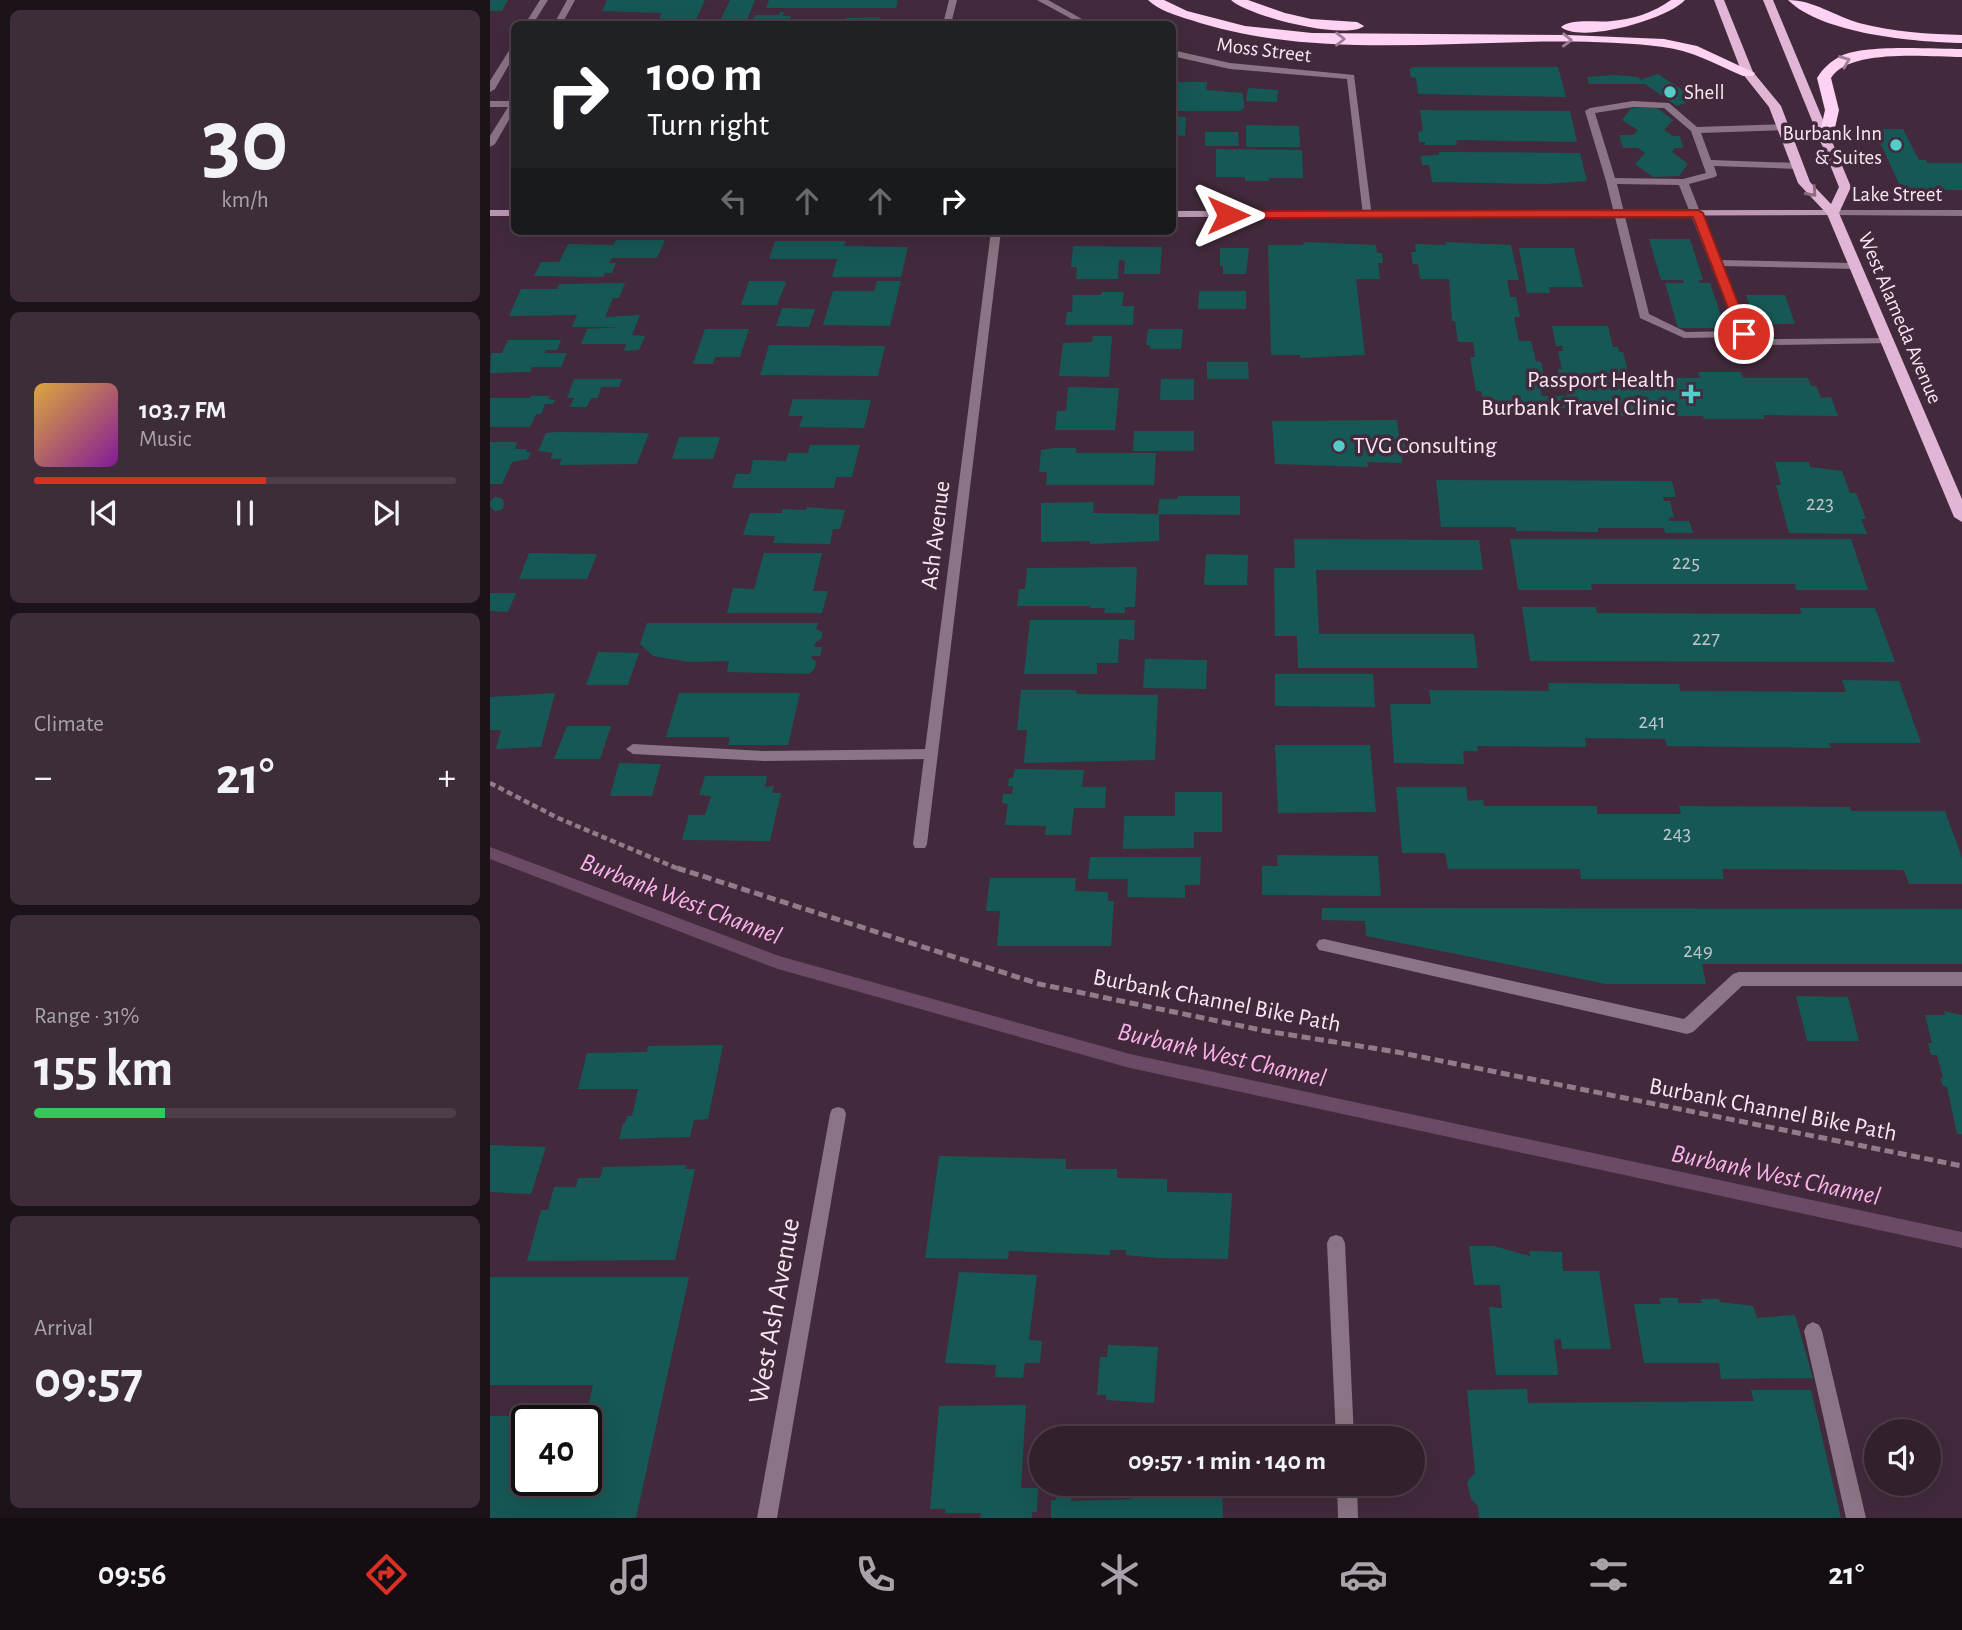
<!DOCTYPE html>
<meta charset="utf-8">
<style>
:root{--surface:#32202d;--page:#3d2d39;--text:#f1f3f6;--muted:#a8a3aa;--line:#4d3e49;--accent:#d93025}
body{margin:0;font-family:"Alegreya Sans",sans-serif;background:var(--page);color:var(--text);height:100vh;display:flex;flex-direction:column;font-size:26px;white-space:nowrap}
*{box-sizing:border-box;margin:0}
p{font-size:23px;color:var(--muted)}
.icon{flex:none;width:38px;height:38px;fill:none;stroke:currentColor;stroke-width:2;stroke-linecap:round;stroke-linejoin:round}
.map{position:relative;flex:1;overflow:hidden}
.panel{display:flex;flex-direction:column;gap:10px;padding:10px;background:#1c1219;width:490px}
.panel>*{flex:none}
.hud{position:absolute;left:21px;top:21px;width:665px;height:214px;border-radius:10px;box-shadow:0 7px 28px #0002,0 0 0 2px var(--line);background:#202124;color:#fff;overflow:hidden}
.fabs{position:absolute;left:1374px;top:1419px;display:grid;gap:14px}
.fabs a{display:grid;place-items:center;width:77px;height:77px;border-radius:50%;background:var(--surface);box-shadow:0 7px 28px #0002,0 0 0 2px var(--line);font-size:35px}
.speed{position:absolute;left:21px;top:1405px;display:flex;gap:14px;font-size:35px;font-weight:700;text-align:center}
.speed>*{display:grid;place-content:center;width:91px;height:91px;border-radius:50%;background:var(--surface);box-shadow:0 7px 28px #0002,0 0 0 2px var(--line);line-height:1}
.speed .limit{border:4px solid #111;border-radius:10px;background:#fff;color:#111}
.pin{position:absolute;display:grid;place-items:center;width:60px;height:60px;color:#fff;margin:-30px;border:4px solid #fff;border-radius:50%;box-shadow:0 2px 7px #0007}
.me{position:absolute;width:77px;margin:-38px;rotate:90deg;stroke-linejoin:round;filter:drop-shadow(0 0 5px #0008)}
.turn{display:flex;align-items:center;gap:24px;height:147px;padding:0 21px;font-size:32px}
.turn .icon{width:91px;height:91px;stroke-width:2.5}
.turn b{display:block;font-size:49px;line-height:60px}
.lanes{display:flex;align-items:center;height:66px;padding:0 21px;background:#0003;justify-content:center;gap:35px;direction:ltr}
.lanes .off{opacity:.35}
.big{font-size:52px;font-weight:600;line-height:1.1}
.panel .widget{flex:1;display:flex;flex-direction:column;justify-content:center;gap:10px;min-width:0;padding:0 24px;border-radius:10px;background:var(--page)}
.panel .dial{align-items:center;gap:0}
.dial b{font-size:91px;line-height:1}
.song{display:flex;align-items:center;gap:21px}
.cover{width:84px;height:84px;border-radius:10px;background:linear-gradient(135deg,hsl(40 70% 55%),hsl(290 70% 35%))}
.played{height:7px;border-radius:4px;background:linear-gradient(90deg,var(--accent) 55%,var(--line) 55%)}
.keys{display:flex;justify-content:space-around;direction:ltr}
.heat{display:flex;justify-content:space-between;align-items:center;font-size:38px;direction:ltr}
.charge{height:10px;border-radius:5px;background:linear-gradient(90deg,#34c759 31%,var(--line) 0)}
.trip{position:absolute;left:539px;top:1426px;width:396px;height:70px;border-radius:35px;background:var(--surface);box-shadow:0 7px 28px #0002,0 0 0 2px var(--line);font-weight:600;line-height:70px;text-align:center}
.tabs{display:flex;height:112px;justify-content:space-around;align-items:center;background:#140d12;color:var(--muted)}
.tabs .icon{width:49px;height:49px}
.tabs .current{color:var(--accent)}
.tabs b{font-size:32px;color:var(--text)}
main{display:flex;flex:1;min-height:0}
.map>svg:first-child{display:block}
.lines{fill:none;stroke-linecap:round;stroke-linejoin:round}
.stream{fill:#6a4a65;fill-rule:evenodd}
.building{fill:#165855;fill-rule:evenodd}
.path-far1{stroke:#917c8b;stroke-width:4.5;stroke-dasharray:6 3.5;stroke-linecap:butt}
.path{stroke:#917c8b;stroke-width:5;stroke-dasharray:9 4.5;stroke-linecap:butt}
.lane{fill:#8a7485;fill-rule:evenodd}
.street{fill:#8a7485;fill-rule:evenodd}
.secondary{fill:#bb99b3;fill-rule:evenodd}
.primary{fill:#e1b5d6;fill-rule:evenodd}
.highway{fill:#fdd2f2;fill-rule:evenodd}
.oneway{stroke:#a07e97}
.oneway2{stroke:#8a6981}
.route{fill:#d93025;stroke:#8d1f18;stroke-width:2}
.poi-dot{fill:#54cdc8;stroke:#422a3c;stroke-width:2.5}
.labels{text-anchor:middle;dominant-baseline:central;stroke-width:7;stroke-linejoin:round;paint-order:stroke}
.far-street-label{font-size:21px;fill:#f7e7f3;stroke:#422a3c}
.far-poi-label{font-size:21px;fill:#f7e7f3;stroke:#422a3c;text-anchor:start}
.number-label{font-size:21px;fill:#bfc3cc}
.poi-label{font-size:24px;fill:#f7e7f3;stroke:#422a3c;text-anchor:end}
.street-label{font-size:24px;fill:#f7e7f3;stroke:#422a3c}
.water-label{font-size:26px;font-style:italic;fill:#fbb2ea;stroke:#422a3c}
.near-street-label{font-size:28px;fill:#f7e7f3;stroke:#422a3c}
</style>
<main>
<section class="panel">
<div class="widget dial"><b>30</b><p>km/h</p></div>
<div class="widget">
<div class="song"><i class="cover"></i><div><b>103.7 FM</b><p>Music</p></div></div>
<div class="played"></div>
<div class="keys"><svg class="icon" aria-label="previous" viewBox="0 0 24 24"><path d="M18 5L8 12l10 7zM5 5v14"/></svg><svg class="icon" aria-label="pause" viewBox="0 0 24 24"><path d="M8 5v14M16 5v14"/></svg><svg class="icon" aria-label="next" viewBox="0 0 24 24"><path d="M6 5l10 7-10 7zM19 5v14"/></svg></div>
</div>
<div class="widget"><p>Climate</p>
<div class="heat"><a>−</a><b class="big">21°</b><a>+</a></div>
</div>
<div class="widget"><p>Range · 31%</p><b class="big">155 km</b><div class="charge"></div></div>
<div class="widget"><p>Arrival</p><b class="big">09:57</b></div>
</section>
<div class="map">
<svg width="1472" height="1518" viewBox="0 0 1472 1518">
<rect width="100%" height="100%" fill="#422a3c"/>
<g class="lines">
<path class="stream" d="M0,847L289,956L640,1054L1472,1232V1248L640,1068L288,969L0,859Z"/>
</g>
<path class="building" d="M0,0H18L12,11H0Z
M117,0H215L206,20H174L169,18L172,13L112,11Z
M240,0H265L256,23H229Z
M279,0H406L408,1L406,8H276Z
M290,12H294L293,16H301L298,24H261L265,15H289Z
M390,17L388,24H354L356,18Z
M924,67H1068L1076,97L928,94L926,78L921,77L919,69Z
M1168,74L1206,99L1187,106L1155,84H1099L1097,77L1124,75L1149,77L1150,80Z
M682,82H717L716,90L753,93L754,108L750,111H682Z
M758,88L788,90L787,102L756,101Z
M1141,108H1167L1183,120L1174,130L1183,136H1190L1193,148H1185L1182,152L1198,164L1189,176L1163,177L1145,164L1155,153L1148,148H1133L1129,135H1143L1148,130L1132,120Z
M930,110L1080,111L1087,142L966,140L967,145H935V142H929L928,132L933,131Z
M682,116L696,117L695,136L682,135Z
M756,125L809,126L810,147H756Z
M1384,129H1413L1429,160H1436L1437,163H1472V190H1421L1409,184Z
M715,132H748L749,146H715Z
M726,149L812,150L813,178H779V181H755V177H726Z
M949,152L1090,153L1097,181L1056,184L942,182L939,165H932L931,156L949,155Z
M1159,239H1200L1213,280H1209V283H1220L1235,328H1188L1175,283H1194L1193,280H1171Z
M126,240H175L167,258H122L119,263H126L122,273H115L113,277L44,276L51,262H69L78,244L123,245Z
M285,241H356L354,246L418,247L411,277H342L347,259H279Z
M813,242L886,245L887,253H892L893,263H888L890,279H866L875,355L810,358V355H781L778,245H814Z
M955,242L1021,245L1029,280H1017L1020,297H1026L1030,317H1024L1029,341H1041L1046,361L1051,362L1056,386L1050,387L1052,396H1077L1076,390H1072L1068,369H1072L1068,351H1073L1072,346H1066L1062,326H1118L1123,347H1128L1129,352H1133L1140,378H1210L1208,372H1251L1253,378H1318L1321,386H1326L1331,398L1341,397L1348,416L1273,415L1275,419H1214L1213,416H1128L1127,411H1081L1080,408H1051L1053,417L994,414L991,391H986L980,357H985L983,342H968L965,321H962L959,279H930L928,264H923L921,252H926L925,244L956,245Z
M583,246L672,247L670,274H634L635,261L629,260L628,279H586L587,267H581Z
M730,248H759L756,274H733V266H730Z
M1029,248H1084L1093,287H1059L1060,293H1037Z
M259,281H294L296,283L287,305H251Z
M387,281H411L400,326L333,325L343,291H384Z
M135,283L129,298H123L115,317L150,315L142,335L155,336L149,350L134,351L136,344H91L97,329L132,327H82L87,315L19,316L31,289H67L69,284Z
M709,291H756V309H708Z
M612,292H634L632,306H644L643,325H575L577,312H582L583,295H611Z
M1256,295H1295L1305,324H1266Z
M292,308L325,309L319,327L286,326Z
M215,329H259L250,357H225L223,364H203Z
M658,329H693L691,349H660L661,346L656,345Z
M603,336H622L619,377L569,376L573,343L602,342Z
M18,340H71L67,350H56L55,353H77L71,367H42L40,372L0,373L1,353H12Z
M279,345L395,346L388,376L270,375Z
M717,362H758L759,379H717Z
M84,379H132L129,387H111L108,398H101L97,407H80L84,398H77Z
M671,379H704V400H670Z
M578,387L629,388L625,430H565L567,411H576Z
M41,396H60L58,399L65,400L63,404H55L51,414H46L40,427H0V398H40Z
M303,399L381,400L374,428L309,427L313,416H298Z
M907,420L909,437H914L916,454H912V463L877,462L878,467L785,464L782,421Z
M644,431H704V451H643Z
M67,432L159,433L147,464L69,465L72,459H60L63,453L48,451L56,433Z
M189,437H230L223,459H182Z
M0,442H27L25,449H37L36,452H41L38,459L22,462L12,484H0Z
M320,445H370L362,477H346L344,488H242L246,474H260L263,460L296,461L298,453H318Z
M565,448H586V453H666L664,485H556L557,472H549L551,450Z
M1285,462H1319L1320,467L1352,471L1360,493H1366L1376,519H1371L1377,534L1299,533L1286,485H1291Z
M946,480L1182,481L1186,497H1173L1174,501H1180L1184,517L1179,518V521H1199L1203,533H1175L1174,528H1108V532L1026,531L1025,527H951Z
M688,496H750V515L668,514L669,499H688Z
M0 504a7 7 0 1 1 14 0a7 7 0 1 1-14 0Z
M604,502L603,513L669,514V541L600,544V541L551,542V503Z
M317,507L355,510L350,529H343L340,544L283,543L285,536L253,535L260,513H292V509L316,510Z
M804,539L989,540L993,570H826L829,634H984L988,668H808L807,636H785L784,568H805Z
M1020,539H1361L1378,590H1306L1305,584H1101L1102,590H1028Z
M39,553L107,554L97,579H29Z
M274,553H332L323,591H338L332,613H237L243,588L264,589Z
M716,554L758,555L757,585H714Z
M647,567L645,607H635V613H614L615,608H600V606H527L529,589H535L537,568Z
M0,593H26L18,612L0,611Z
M1032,607H1106L1107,613L1312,614L1310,608H1385L1405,662L1040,661Z
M540,620H645L644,640L629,639L628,663H607V674H534Z
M157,623H328L326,629L332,632V638L325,643L324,647H332L330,656H322L321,658L326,661L325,668L319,674L237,672L239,661L199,662L163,656L150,644Z
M108,652L149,653L138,685H96Z
M655,659L717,660L716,689L653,688Z
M785,674H883L885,707L785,706Z
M1352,680L1409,681L1431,743H1339L1341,748L1177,746L1175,739L1095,738L1096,747L987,746L988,751H973L974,764L904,763L900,704H941L939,690L1059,691L1058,683L1189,684L1190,691L1356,692Z
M531,690H586L587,694L668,695L665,760L534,763L537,730H527Z
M65,693L51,747L6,749L11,730H0V697Z
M189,693H310L298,745H238L240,737H176Z
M77,726H121L110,759H64Z
M785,745H880L886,812L788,813Z
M129,763L171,764L162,796H120Z
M525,769L594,770L592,787H616L615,808H584L581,835H555L556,826L515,825L518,804L512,803L513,794H522L523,786H518L519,778H523Z
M215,776H277L275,787L284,786L282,793H291L280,841L192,840L199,815H215L221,796L209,795Z
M906,787H976L978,801L993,800L994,806H1107V814H1191L1189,806L1360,807L1361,811H1455L1472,858V884H1419L1414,870L1232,869L1234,879H1091L1090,869H958L955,853H912Z
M685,792H732V832H704V848L633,849L634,816H685Z
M787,855L888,856L891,896L772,895V866H788Z
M600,857H711L710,885H695V898L637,897L638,879H598Z
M500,878H586L585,891L618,892V901H624L621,946H507L510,911H496Z
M832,908L1472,909V964H1212L1216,984H1116L876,936L875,921L832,920Z
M1306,996L1358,997L1369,1041H1317Z
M1454,1011L1472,1015V1134H1467L1457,1087L1453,1086L1450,1078H1453L1447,1055H1441L1438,1043H1442L1435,1015H1455Z
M233,1045L218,1119L204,1120L200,1137L129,1139L133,1123H135L137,1116H142L148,1089H88L97,1053L157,1052L158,1046Z
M0,1145L56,1147L41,1194L0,1192Z
M449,1156L576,1159V1169H627V1178L677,1179V1192L742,1193L738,1259L668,1258L636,1255V1250H620V1255L519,1251L518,1259L435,1258Z
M196,1165L195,1169H205L185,1260L37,1261L51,1210H58L64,1187H86L88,1178H110L113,1167Z
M979,1246H1004L1040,1256L1039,1251L1072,1252L1073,1271H1109L1121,1349H1072L1071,1339L1064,1340L1068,1375H1006L999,1307L1012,1308L1010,1285H984Z
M469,1272L547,1275L539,1340L552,1341L550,1363H535L533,1378L505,1377L506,1365L455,1363Z
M0,1277H199L146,1518H0V1416H96L103,1385H0ZM37,1421H96V1480H37Z
M1169,1298H1188V1303H1212L1211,1299H1229L1230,1302L1263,1306L1267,1318L1305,1315L1323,1378L1231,1379L1229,1363H1154L1144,1304H1171Z
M618,1345L668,1347L664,1403L616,1400V1395H607L610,1357H617Z
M1037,1389L1038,1403L1264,1401L1261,1390H1321L1351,1518H989L988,1506L981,1499L977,1482L985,1473L977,1390Z
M536,1405L531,1488H548L547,1512H542V1518H490L491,1513H455L456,1509H440L449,1406Z
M699,1429V1438H630V1436L667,1434V1430Z
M642,1484H732L733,1518H561V1500H566L567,1491H581V1501L642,1499Z"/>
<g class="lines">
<path class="path-far1" d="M0,783L68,818L191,870"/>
<path class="path" d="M187,868L549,984L776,1031L907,1052L1472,1166"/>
<path class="lane" d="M1143,101L1179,103L1207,127L1294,124L1299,127L1294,130L1211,133L1221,160L1308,163L1313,166L1308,169L1224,166L1227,175L1225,177L1199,184L1229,260L1364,263L1369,266L1364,269L1232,266L1259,332L1282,339L1398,338L1402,339V343L1281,345L1253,337L1194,338L1150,318L1116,181L1095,111L1100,108ZM1143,107L1174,108L1201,131L1216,173L1193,179L1125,178L1105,113ZM1127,184L1189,185L1247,331L1196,332L1159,314Z
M143,744L274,751L441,749L446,750L448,754L446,758L441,759L274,761L143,754L136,749Z
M834,939L1194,1019L1243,974L1249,972H1472V986H1252L1203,1032L1197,1034L834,951L829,950L826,945L829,940Z
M1323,1322L1329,1325L1332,1331L1376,1518H1356L1314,1331L1317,1325Z"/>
<path class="street" d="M50,0H58L43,24H35Z
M77,0H85L72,24H64Z
M459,0H467L461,24H453Z
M547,0H558L601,24H591Z
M24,46V56L5,89L0,92V81L20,49Z
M682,50L740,63L864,75L882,217L873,215L857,79L740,69L682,56Z
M0,101H24V111L5,144L0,147V136L18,107H0Z
M1343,210H1472V216L1339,215L1338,213Z
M501,231H511L437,844L435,848H425L423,844Z
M348,1107L354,1109L356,1114L287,1518H267L340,1114L342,1109Z
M846,1235L852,1237L855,1243L864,1438H846L837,1243L840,1237Z
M847,1484H867L868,1518H848Z"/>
<path class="secondary" d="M0,210H24V216H0Z
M1343,210L1348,213L1347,215L682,217V211Z"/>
<path class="primary" d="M1224,0H1234L1263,72L1291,106L1320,182L1341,204L1349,187L1273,0H1283L1361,187L1349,213L1472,499V522L1464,517L1337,214L1308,183L1279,107L1252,73Z"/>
<path class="highway" d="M658,0H674L697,11L755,26L822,33L1078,35L1174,39L1207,46L1265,73L1263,76H1253C1227,65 1201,50 1173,47C1020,28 849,69 701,20C687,16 668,10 658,0Z
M741,0H758L795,13L821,19L867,22L874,26C856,41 758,16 741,0Z
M1181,0H1195C1178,19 1091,44 1071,27C1082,18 1107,23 1122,21C1143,19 1163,13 1181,0Z
M1298,0C1323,0 1345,16 1369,23C1403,32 1438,34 1472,35V43C1425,42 1332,34 1298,0Z
M1472,49V57C1440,57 1359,48 1341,78L1349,110L1342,141L1335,145L1328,141L1335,110L1327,78C1333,68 1341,61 1351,56C1375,44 1443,49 1472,49Z"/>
</g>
<defs><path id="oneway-chevron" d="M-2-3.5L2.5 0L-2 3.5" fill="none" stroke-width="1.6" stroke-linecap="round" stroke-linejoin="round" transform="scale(1.75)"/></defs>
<g class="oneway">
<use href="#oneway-chevron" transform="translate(850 39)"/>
<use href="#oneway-chevron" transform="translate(1077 40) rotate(1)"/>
<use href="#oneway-chevron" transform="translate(1355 61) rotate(-22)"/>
</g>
<use class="oneway2" href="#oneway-chevron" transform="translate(1322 192) rotate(48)"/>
<path class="route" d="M1208,210L1213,213L1260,334L1259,337L1254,338L1248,334L1203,217L738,218L733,215L738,211Z"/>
<g class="poi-dot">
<circle cx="1180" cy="92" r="7"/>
<circle cx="1406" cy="145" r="7"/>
<path d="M1197.5 383.5h7v7h7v7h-7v7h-7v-7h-7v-7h7z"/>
<circle cx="849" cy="446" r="7"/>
</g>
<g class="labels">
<g class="far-street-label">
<text transform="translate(774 50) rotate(7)">Moss Street</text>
<text x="1407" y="194">Lake Street</text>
<text transform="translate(1410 318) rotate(67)">West Alameda Avenue</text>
</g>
<g class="far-poi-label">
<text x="1194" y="92">Shell</text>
<text x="1392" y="133" text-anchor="end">Burbank Inn<tspan x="1392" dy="24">&amp; Suites</tspan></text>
</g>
<g class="number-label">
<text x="1330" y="503">223</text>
<text x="1196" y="562">225</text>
<text x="1216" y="638">227</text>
<text x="1162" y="721">241</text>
<text x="1187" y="833">243</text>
<text x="1208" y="950">249</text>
</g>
<g class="poi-label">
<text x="1185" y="380">Passport Health<tspan x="1185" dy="28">Burbank Travel Clinic</tspan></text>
<text x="863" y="446" text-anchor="start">TVG Consulting</text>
</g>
<g class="street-label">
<text transform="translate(446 535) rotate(-83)">Ash Avenue</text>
<text transform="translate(727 1001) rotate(11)">Burbank Channel Bike Path</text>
<text transform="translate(1283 1110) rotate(11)">Burbank Channel Bike Path</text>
</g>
<g class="water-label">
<text transform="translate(191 899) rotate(21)">Burbank West Channel</text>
<text transform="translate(732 1055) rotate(13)">Burbank West Channel</text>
<text transform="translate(1286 1175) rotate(12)">Burbank West Channel</text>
</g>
<g class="near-street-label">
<text transform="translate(285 1311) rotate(-80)">West Ash Avenue</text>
</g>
</g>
</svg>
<div class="fabs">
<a><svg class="icon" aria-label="sound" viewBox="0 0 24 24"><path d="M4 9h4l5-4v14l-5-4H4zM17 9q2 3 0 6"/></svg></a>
</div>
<div class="speed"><div class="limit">40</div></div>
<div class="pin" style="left:1254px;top:334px;background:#d93025"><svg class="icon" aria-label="arrive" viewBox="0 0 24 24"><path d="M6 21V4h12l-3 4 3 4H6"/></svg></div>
<svg class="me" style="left:738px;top:215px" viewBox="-20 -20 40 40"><path d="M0-17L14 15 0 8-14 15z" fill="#d93025" stroke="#fff" stroke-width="4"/></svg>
<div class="trip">09:57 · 1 min · 140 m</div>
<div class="hud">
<div class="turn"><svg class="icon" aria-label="right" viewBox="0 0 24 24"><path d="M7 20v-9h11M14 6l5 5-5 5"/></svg><div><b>100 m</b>Turn right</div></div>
<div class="lanes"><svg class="icon off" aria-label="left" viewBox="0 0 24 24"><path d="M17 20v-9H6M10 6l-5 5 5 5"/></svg><svg class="icon off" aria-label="ahead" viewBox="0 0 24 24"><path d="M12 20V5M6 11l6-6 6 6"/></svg><svg class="icon off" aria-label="ahead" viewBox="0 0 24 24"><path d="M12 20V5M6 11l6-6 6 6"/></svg><svg class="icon" aria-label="right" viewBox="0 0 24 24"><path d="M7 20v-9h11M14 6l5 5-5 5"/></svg></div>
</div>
</div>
</main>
<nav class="tabs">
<b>09:56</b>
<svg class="icon current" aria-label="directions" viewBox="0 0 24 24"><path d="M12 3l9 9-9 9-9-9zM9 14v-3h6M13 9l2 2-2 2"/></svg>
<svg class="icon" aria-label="music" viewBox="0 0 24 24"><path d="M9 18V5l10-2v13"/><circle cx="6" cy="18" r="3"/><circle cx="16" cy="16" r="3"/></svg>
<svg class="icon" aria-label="phone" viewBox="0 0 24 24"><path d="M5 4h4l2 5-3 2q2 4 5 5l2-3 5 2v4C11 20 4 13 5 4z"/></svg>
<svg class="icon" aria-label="climate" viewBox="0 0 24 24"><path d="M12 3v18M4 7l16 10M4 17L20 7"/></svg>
<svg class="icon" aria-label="car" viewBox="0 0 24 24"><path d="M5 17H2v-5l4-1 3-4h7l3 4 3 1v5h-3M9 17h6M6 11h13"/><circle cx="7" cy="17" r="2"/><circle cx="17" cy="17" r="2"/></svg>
<svg class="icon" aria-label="filters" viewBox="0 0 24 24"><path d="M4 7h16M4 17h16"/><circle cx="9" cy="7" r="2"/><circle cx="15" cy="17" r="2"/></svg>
<b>21°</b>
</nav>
